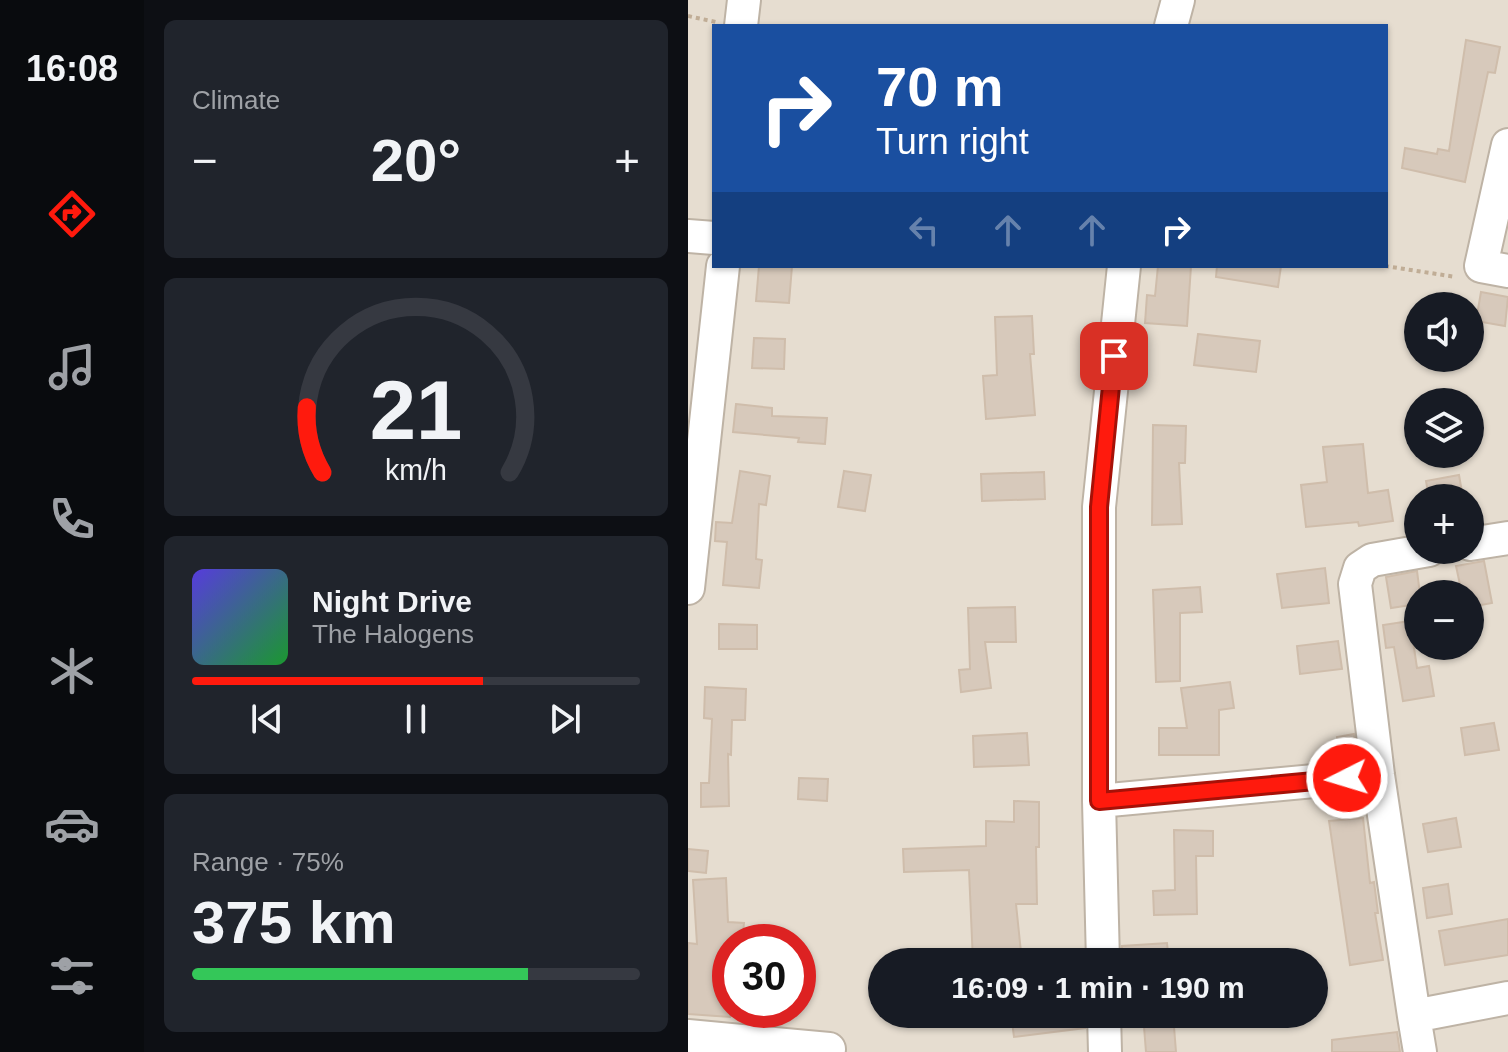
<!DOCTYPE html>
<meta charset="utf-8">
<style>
:root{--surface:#171b24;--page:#20242c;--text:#f1f3f6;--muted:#9ea1a6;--line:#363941;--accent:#ff1a0d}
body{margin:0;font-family:Helvetica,sans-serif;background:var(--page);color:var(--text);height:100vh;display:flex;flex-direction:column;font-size:30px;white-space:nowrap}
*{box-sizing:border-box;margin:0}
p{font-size:26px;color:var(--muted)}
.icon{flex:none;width:44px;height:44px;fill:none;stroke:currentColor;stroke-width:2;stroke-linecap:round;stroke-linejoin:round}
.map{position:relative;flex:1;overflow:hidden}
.drawer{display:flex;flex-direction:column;gap:20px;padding:20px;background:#0d0f14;width:544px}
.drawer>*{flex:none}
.top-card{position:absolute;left:24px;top:24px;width:676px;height:244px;border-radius:0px;box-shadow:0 2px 6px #0004;background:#1a4fa0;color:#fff;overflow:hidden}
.fabs{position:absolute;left:716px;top:292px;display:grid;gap:16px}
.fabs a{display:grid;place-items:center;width:80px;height:80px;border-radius:50%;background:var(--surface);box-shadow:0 2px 6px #0004;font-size:40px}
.speed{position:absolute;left:24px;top:924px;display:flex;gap:16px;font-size:40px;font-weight:700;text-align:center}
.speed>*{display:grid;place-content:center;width:104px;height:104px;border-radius:50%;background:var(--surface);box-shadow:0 2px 6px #0004;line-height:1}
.speed .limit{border:12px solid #d22;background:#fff;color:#111}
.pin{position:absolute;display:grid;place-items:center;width:68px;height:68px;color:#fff;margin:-34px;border-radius:16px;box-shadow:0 4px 12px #0006}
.me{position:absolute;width:88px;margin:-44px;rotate:265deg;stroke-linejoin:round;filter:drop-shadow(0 0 6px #0008)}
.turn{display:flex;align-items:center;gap:28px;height:168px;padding:0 32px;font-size:36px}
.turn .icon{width:104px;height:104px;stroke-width:2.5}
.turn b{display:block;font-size:56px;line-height:68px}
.lanes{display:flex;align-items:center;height:76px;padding:0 32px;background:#0003;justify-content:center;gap:40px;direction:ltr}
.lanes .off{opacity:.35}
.big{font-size:60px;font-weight:700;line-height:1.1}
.drawer .widget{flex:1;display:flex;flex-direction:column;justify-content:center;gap:12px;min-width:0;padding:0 28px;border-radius:12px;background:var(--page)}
.drawer .dial{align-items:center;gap:0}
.dial svg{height:208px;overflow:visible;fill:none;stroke:var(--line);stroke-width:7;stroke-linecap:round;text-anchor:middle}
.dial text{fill:var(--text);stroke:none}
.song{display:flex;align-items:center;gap:24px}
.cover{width:96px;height:96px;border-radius:12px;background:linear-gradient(135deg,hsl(250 70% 55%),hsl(130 70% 35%))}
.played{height:8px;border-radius:4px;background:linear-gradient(90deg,var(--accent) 65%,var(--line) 65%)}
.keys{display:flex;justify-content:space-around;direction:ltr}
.heat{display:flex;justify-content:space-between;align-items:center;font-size:44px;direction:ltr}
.charge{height:12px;border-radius:6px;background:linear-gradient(90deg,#34c759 75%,var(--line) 0)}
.trip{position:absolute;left:180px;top:948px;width:460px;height:80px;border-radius:40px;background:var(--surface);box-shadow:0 2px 6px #0004;font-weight:700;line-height:80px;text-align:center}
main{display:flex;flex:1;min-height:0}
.tabs{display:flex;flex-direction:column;width:144px;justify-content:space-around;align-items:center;background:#090b0e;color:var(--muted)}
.tabs .icon{width:56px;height:56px}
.tabs .current{color:var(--accent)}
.tabs b{font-size:36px;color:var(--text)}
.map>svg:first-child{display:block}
.residential{fill:#e6ddd0;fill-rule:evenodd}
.building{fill:#d7c9bb;stroke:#cfbdab;stroke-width:2}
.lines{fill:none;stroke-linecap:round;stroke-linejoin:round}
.minor-casing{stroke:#beb3a5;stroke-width:36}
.path{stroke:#c0ad96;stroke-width:4;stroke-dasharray:4 4;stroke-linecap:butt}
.minor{stroke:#fff;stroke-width:32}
.route-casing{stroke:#a61108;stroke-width:20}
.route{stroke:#ff1a0d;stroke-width:14}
</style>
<main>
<nav class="tabs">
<b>16:08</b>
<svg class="icon current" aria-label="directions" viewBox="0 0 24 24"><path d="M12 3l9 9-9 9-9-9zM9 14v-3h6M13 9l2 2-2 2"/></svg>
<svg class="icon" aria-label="music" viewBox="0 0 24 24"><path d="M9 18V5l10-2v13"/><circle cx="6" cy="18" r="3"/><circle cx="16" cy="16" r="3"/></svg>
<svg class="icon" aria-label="phone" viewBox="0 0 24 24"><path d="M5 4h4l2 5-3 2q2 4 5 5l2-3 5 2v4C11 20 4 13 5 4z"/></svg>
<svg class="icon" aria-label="climate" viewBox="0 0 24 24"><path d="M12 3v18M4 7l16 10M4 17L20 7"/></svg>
<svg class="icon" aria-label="car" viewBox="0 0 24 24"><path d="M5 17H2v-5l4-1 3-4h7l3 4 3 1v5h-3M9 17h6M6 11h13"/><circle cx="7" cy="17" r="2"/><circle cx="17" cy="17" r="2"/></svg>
<svg class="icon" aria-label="filters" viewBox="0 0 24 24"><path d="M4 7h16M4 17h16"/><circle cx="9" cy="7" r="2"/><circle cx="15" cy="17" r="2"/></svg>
</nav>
<section class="drawer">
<div class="widget"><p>Climate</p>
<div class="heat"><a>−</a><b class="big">20°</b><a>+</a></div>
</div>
<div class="widget dial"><svg viewBox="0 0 100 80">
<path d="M14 69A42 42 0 1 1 86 69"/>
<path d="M14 69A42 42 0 0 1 8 44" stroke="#ff1a0d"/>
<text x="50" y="56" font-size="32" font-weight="700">21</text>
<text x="50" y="72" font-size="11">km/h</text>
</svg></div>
<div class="widget">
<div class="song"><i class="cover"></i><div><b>Night Drive</b><p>The Halogens</p></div></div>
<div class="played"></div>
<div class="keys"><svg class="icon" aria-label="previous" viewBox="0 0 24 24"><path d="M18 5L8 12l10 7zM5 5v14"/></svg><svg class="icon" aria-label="pause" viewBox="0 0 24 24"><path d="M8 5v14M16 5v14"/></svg><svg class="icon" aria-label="next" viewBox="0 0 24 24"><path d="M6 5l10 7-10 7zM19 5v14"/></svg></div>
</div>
<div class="widget"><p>Range · 75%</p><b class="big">375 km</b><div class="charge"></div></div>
</section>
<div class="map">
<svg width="820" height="1052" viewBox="0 0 820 1052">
<rect width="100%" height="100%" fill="#f2ece3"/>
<path class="residential" d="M0,0H820V1052H0ZM26,26H698V266H26ZM730,306H782V358H730ZM730,402H782V454H730ZM730,498H782V550H730ZM730,594H782V646H730ZM42,942H110V1010H42ZM194,962H626V1014H194Z"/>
<path class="building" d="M778,40L812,47L807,73L800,72L777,182L714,168L717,148L749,154L750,149L761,151Z
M71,266H104L101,303L68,301Z
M470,266H503L499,326L457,323L459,295L467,296Z
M529,266H593L590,287L528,277Z
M793,292L820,297L817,326L788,321Z
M344,316L346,354H342L347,415L298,419L295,376L309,375L307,317Z
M510,334L572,341L568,372L506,365Z
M66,338L97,339L96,369L64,368Z
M48,404L84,408V416L139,418L137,444L110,442L111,438L45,432Z
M465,425L498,426L497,463H491L494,524L464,525Z
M675,444L680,493L700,490L705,521L671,526L670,522L618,527L613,485L639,482L635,447Z
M52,471L82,476L78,505L71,504L68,559L74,560L71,588L35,585L39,542L27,541L28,522L44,523Z
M156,471L183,475L177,511L150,507Z
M356,472L357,499L294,501L293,474Z
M771,475L775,498H741L738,481Z
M796,561L804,603L782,607V594H774L768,566Z
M637,568L641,603L594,608L589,574Z
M729,571L732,594H730V604L703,608L698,577Z
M512,587L514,612L492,613V681L468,682L465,590Z
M327,607L328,642H297L303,688L273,692L271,670L282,669L280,608Z
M722,621L729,668L741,666L746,696L715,701L706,647L698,648L695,625Z
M31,624L69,625V649H31Z
M650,641L654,669L612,674L609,646Z
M542,682L546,708L531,710V755H471V728H499L493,688Z
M17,687L58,689L57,720H44L43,755L40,754L41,806L13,807V783H21L24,719L16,718Z
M806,723L811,750L777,755L773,728Z
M339,733L341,765L286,767L285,736Z
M666,734L669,758L652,759L649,737Z
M111,778L140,779L139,801L110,799Z
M326,801L351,802V847H348L349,904H328L334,962H285L281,870L216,872L215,849L298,846V821L326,822Z
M675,818L682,883L686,882L690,913H687L695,960L662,965L641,821Z
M768,818L773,847L740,852L735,824Z
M486,830L525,831V856H508L509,914L466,915L465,891L487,890Z
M0,849L20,851L18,873L0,871Z
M38,878L40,922L56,923L54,942H42V1017L0,1014V943L9,944L5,880Z
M760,884L764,914L739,918L735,888Z
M820,919V955L757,965L751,931Z
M479,943L481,962H434V946Z
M323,1014H397V1028L326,1037Z
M455,1014H485L488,1052H458Z
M709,1032L712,1052H644V1040Z"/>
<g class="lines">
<g class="minor-casing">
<path id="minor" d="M53,26L56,0
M483,26L490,0
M820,145L793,266L820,271
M0,236L26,238
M782,544L820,538
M0,588L35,266
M411,801L690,775
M415,962L411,801V507L436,266
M416,1014L417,1052
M726,1016L690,775L667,584L672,568L684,560L741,550
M0,1036L141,1049
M732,1052L726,1016L820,998"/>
</g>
<path class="path" d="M0,16L28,22
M697,266L768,277"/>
<use href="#minor" class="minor"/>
</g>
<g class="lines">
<g class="route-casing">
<path id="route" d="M426,356L411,507V801L659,778"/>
</g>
<use href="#route" class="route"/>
</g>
</svg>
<div class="fabs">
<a><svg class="icon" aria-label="sound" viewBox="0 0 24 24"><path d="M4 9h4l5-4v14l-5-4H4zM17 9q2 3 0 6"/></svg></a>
<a><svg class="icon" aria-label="layers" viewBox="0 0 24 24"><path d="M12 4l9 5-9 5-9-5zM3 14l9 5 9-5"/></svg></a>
<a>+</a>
<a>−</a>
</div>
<div class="speed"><div class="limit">30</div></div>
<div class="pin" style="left:426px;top:356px;background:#d93025"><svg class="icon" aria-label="arrive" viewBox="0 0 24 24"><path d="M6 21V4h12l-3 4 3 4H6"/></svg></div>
<svg class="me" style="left:659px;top:778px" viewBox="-20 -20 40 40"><circle r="17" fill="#ff1a0d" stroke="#fff" stroke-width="3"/><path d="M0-11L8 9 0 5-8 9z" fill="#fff"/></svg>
<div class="trip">16:09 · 1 min · 190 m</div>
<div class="top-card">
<div class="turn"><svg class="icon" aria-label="right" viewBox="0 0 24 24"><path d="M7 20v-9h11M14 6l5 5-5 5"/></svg><div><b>70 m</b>Turn right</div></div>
<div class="lanes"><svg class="icon off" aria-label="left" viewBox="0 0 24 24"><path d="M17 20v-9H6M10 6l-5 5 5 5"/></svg><svg class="icon off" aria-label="ahead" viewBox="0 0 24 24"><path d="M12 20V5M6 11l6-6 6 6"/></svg><svg class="icon off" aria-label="ahead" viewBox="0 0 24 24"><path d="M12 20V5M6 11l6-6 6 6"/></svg><svg class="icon" aria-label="right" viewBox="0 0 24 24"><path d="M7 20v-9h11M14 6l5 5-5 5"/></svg></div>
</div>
</div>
</main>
